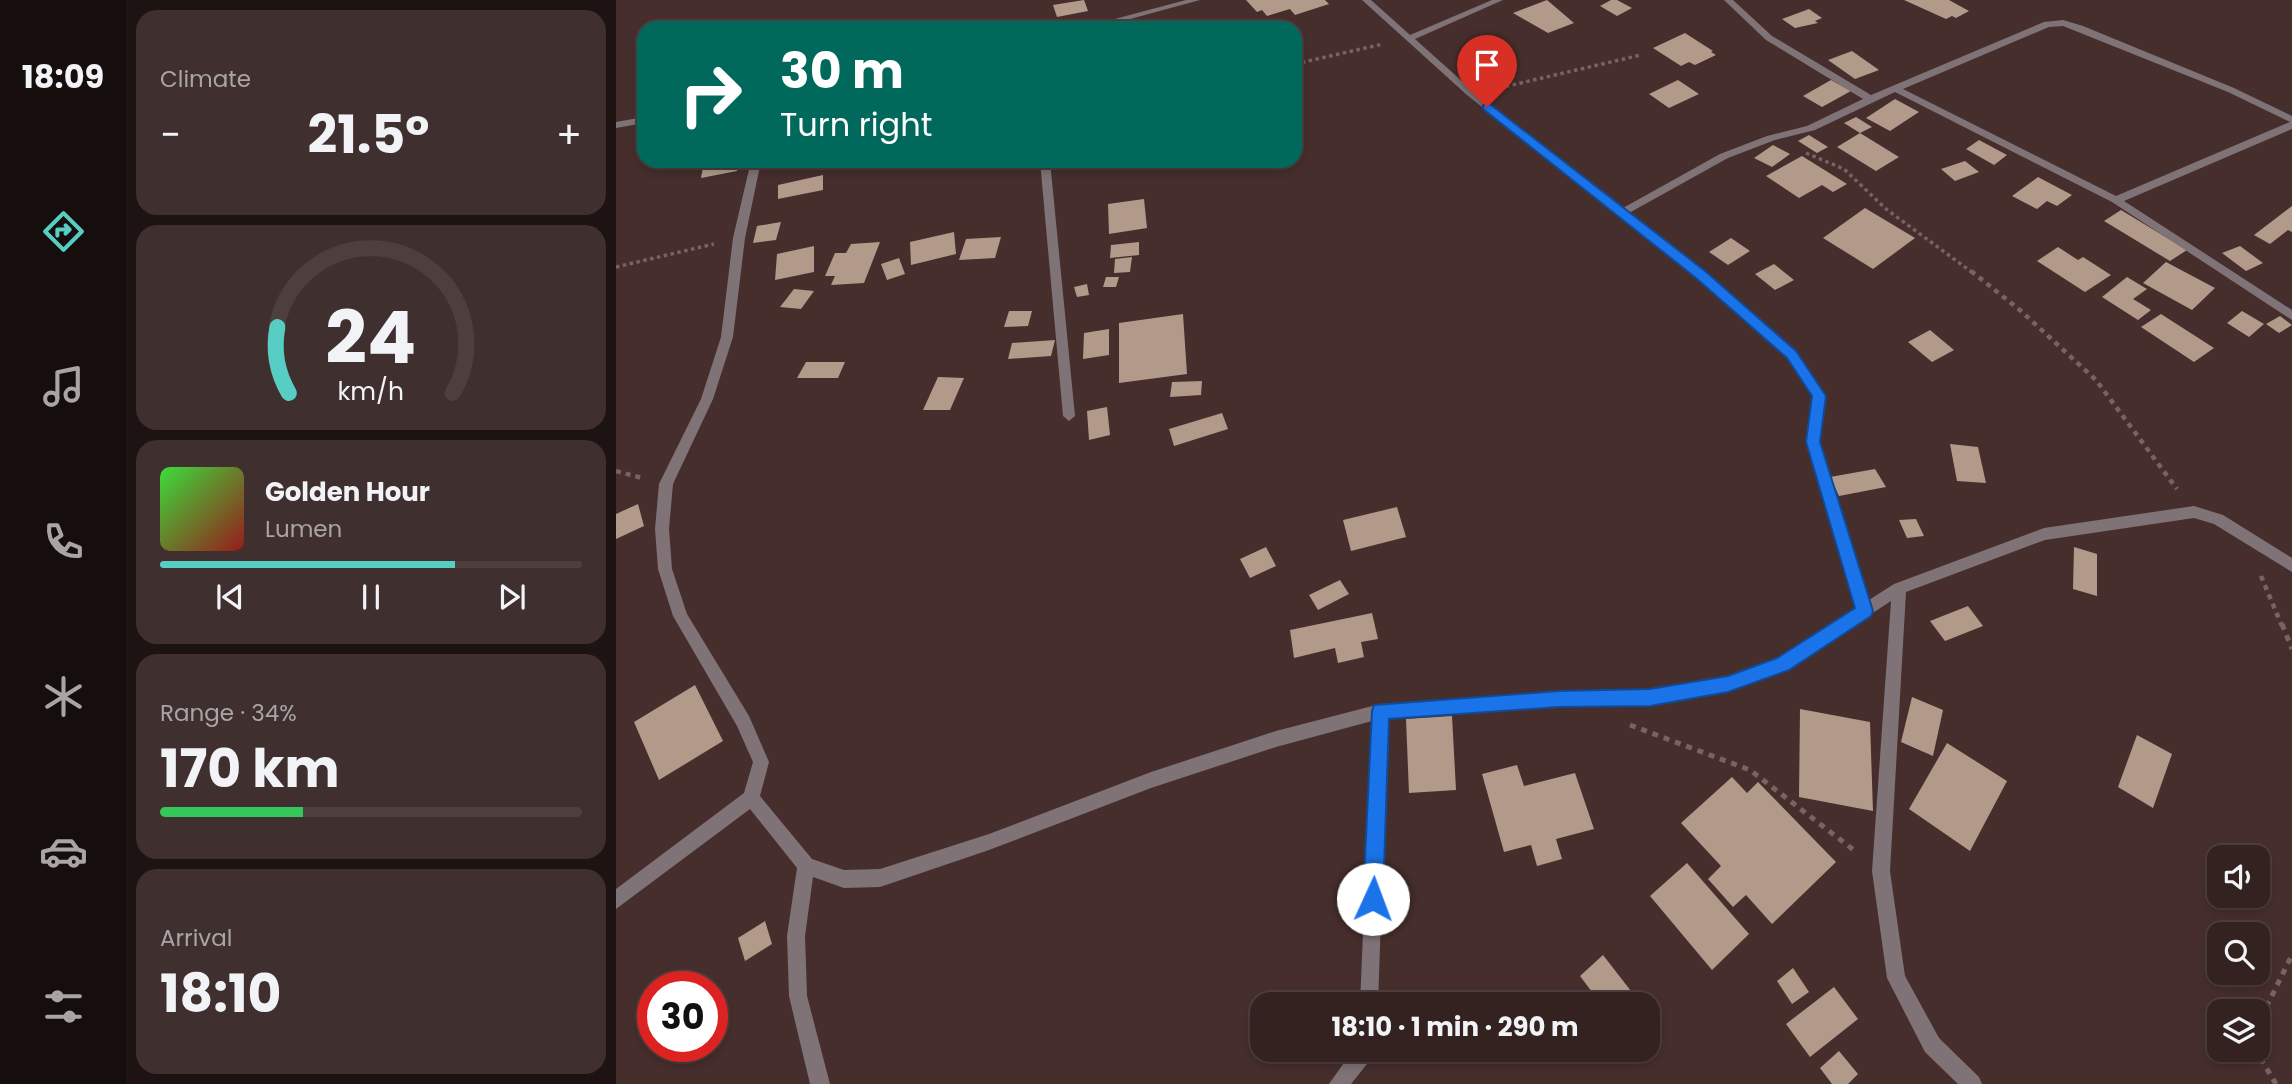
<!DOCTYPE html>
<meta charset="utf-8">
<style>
:root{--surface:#342221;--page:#3f2f2e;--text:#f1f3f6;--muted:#a9a4a5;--line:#4e3f3f;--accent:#56cec3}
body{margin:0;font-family:Poppins,sans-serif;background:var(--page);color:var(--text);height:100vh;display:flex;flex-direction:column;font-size:26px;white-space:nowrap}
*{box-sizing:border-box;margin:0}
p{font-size:23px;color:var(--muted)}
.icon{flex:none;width:38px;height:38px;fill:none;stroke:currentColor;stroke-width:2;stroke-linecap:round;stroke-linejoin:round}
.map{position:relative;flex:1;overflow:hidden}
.details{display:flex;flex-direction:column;gap:10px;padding:10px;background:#1d1312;width:490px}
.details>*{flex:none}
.hud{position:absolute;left:21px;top:21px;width:665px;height:147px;border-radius:21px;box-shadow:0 4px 10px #0003,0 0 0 2px var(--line);background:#00695c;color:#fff;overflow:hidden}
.tools{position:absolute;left:1591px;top:845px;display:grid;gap:14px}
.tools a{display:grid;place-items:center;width:63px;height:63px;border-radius:14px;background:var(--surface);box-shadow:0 4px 10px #0003,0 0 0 2px var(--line);font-size:35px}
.speed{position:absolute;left:21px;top:971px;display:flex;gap:14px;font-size:35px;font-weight:700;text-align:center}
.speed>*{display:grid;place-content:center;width:91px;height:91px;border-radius:50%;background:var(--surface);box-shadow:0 4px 10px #0003,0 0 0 2px var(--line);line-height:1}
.speed .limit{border:10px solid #d22;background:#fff;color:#111}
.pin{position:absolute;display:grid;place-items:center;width:60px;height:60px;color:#fff;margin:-72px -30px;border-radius:50% 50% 50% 0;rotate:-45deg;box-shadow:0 0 7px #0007}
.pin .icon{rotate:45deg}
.me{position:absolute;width:77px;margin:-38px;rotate:2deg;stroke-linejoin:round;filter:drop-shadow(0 0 5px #0008)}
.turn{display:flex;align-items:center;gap:24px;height:147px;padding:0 28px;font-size:32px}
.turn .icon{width:91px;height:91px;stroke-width:2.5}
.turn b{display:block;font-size:49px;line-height:60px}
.big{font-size:52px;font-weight:700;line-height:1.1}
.details .card{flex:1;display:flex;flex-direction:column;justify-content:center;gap:10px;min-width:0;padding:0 24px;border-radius:21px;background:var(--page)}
.details .dial{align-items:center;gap:0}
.dial svg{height:182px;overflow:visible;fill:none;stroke:var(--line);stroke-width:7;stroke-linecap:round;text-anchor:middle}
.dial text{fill:var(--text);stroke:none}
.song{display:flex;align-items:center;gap:21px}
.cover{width:84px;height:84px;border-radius:10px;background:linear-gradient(135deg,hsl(120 70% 55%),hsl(0 70% 35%))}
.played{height:7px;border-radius:4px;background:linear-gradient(90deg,var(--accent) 70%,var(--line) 70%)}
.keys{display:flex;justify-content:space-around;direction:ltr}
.heat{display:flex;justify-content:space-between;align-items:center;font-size:38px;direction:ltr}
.charge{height:10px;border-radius:5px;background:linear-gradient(90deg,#34c759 34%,var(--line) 0)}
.trip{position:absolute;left:634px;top:992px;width:410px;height:70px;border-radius:21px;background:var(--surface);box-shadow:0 4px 10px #0003,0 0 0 2px var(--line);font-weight:700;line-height:70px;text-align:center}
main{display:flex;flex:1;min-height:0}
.tab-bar{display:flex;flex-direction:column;width:126px;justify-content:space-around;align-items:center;background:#150e0d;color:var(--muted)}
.tab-bar .icon{width:49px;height:49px}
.tab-bar .active{color:var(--accent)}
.tab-bar b{font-size:32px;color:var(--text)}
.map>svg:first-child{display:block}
.building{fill:#b19a8a}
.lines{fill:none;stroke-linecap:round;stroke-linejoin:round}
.path-far2{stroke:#796362;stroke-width:3.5;stroke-dasharray:3.5 3.5;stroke-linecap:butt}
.path-far1{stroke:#796362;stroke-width:4.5;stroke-dasharray:5 5;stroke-linecap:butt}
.path{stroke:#796362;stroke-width:5;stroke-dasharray:6 6;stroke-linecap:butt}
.street{fill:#7f7377;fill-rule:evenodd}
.route{fill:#1a73e8;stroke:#114b97;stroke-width:2}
</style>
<main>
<nav class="tab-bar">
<b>18:09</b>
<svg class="icon active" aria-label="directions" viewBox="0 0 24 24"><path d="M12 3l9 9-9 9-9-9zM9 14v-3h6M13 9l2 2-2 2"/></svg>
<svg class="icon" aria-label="music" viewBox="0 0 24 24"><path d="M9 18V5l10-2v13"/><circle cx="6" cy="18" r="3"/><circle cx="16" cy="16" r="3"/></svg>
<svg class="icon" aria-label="phone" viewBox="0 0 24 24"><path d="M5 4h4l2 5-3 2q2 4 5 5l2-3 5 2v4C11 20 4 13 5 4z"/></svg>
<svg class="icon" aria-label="climate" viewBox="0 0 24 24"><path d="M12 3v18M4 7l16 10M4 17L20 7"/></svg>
<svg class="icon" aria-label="car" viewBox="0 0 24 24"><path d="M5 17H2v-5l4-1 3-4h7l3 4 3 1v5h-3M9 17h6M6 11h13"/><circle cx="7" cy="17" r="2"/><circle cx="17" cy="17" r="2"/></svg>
<svg class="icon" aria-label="filters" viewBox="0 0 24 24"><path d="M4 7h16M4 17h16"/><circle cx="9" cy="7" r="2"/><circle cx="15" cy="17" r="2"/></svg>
</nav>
<section class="details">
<div class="card"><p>Climate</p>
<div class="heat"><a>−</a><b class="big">21.5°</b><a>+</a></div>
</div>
<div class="card dial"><svg viewBox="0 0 100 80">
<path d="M14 69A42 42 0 1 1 86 69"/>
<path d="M14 69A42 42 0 0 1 9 40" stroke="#56cec3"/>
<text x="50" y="56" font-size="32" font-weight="700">24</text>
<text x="50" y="72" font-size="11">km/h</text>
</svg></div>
<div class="card">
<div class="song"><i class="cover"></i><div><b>Golden Hour</b><p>Lumen</p></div></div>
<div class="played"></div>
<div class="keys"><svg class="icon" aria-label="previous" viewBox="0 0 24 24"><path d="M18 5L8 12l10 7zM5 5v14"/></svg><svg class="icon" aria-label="pause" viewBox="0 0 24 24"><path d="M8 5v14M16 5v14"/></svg><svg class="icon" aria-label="next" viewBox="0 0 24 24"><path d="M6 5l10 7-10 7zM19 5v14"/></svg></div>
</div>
<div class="card"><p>Range · 34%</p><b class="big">170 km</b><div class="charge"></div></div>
<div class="card"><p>Arrival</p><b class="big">18:10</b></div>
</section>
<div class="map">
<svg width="1676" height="1084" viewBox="0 0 1676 1084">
<rect width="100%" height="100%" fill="#462e2c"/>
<path class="building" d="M468,0L472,11L441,17L437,5Z
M630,0H709L713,4L679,15L674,9L651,16L646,10L641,12Z
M931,0L958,23L932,33L897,13Z
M995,0H1001L1016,8L1001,16L984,6Z
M1288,0H1333L1353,11L1340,18L1336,16L1330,19Z
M1193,9L1206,18L1199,21L1202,23L1179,28L1166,19Z
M1069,33L1097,51L1095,52L1100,55L1079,65L1073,62L1065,66L1037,48Z
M1236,51L1263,70L1239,79L1212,60Z
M1062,80L1083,94L1053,108L1033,94Z
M1215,80L1235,91L1206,107L1187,96Z
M1279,99L1303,112L1274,131L1250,118Z
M1240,117L1256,127L1244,133L1228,123Z
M1244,133L1283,157L1260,171L1221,147Z
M1193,135L1212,147L1201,153L1182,141Z
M1363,140L1391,155L1378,165L1350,149Z
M1157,145L1174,154L1156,167L1138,158Z
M1186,156L1231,184L1217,192L1206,185L1183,198L1150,176Z
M76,161H123L121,171L85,178L87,167L74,170Z
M1349,161L1363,172L1339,181L1325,169Z
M207,175V190L162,199V185Z
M1422,177L1456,195L1441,206L1431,201L1421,209L1396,196Z
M528,199L531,228L493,234L492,204Z
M1676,206V232L1672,230L1654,244L1638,235Z
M1249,208L1299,238L1257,269L1207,238Z
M1505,210L1571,250L1554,261L1488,221Z
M165,222L160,240L137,243L141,226Z
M338,232L340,254L295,265L294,242Z
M385,237L379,258L343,260L350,239Z
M1115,238L1134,251L1112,265L1093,252Z
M264,242L248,283L215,285L219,276H209L219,253H230L235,244Z
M523,242V255L494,258L495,245Z
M198,246V272L159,280L161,254Z
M1624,246L1647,263L1630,271L1606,253Z
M1442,247L1462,260L1467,257L1495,275L1469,292L1421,261Z
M516,257L514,272L498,273L499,259Z
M283,258L289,274L271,280L265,264Z
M1550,262L1599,288L1576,310L1527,283Z
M1158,264L1178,280L1159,290L1139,274Z
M490,277H503L500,287H487Z
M1511,277L1531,289L1517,299L1535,310L1522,320L1486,297Z
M471,284L473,295L461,297L458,287Z
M178,289L198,291L185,309L164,307Z
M393,311H416L412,326L388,327Z
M1626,311L1648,324L1633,337L1611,323Z
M567,314L571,374L503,383V323Z
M1545,314L1598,348L1578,362L1525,327Z
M1664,316L1676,325L1663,333L1650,324Z
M493,329V355L467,359L468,333Z
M1314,330L1338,350L1316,362L1292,342Z
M439,340L435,356L392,359L396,343Z
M190,362H229L222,378H181Z
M322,377L348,378L334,410H307Z
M586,381L585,395L554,397L556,382Z
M491,407L494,435L473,440L471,411Z
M606,413L612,429L558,446L553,429Z
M1334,444L1362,447L1370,483L1341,481Z
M1259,469L1270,487L1223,496L1214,477Z
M22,504L28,526L0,539V514Z
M781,507L790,537L735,551L727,520Z
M1300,519L1308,536L1291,538L1283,520Z
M650,547L660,566L634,578L624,559Z
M1458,547L1481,554V596L1457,589Z
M724,580L733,594L702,610L693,595Z
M1352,606L1367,626L1329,641L1314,621Z
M756,613L762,639L745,642L748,657L722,663L719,648L678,658L674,630Z
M79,685L107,741L43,780L18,722Z
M1296,697L1327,710L1317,756L1285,742Z
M1184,709L1254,722L1257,811L1183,797Z
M836,716L840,790L793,793L790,719Z
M1521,735L1556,754L1537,808L1502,787Z
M1331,743L1391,781L1354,851L1293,809Z
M901,765L908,786L959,773L978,829L940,839L946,859L921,866L915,845L888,852L866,774Z
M1116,777L1131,793L1142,782L1220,862L1156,924L1130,895L1117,907L1092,879L1105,866L1065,823Z
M1071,863L1133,934L1096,970L1034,896Z
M149,921L156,944L129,961L122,938Z
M987,955L1015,991L1000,1004H985L964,976Z
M1177,968L1193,992L1176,1004L1161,981Z
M1218,987L1242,1019L1194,1057L1170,1024Z
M1223,1051L1242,1074L1232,1084H1216L1204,1068Z"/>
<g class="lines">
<path class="path-far2" d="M679,64L767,44
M883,88L1025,55
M1190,153L1228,169L1270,209L1357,273
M0,267L98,244"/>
<path class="path-far1" d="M1355,271L1405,311L1480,380L1561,489
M0,471L26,478
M1645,576L1666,626"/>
<path class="path" d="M1666,624L1676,649
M1014,725L1134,770L1239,851
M1660,1084L1643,1056L1642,1024L1676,955"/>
<path class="street" d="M570,0H584L481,28H465Z
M746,0H755L794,35L876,0H887L799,39L857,91L1007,208L1104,154L1151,136L1191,126L1247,99L1150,40L1108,0H1117L1156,36L1255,95L1428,22L1447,20L1467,26L1618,88L1676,116V129L1508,201L1676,310V320L1496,202L1279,92L1199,130L1159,140L1112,158L1013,213L1108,287L1180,352L1207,392L1209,395L1204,442L1253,600L1278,584L1428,528L1578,506L1607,515L1676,558V572L1598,524L1578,518L1429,540L1290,592L1274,871L1289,976L1323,1038L1363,1077L1366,1084H1342L1309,1052L1271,978L1256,871L1275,601L1172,669L1112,691L1034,705L943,706L772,718L762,1004H744L756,721L660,747L535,788L373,850L264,887L228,888L197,877L189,936L191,996L214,1084H194L173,996L171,936L181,868L134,809L0,909V889L128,793L137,762L121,726L57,616L42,569L39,529L43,484L85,399L105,337L117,238L135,161H145L129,238L117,337L97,399L57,484L53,529L56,569L71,614L133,716L153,762L144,796L196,859L228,870L264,869L373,834L535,772L660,731L764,704L943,692L1034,691L1112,677L1162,659L1241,608L1190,442L1197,396L1172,358L1100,293L851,95ZM1447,26L1612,92L1674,122L1500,196L1287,89L1433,27Z
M28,117V123L0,128V122Z
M424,161H434L459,416L453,421L447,416Z
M737,1050H755L751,1064L735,1084H713Z"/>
</g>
<path class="route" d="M867,105H875L1089,271L1180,351L1210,396L1204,442L1257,611L1255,616L1173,670L1112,692L1034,706L943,707L773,719L767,899L764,906L757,909L750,906L747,899L756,711L758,705L943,691L1034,689L1112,676L1161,658L1239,608L1190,442L1196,396L1171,358L1080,278L867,109Z"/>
</svg>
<div class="tools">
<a><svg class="icon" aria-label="sound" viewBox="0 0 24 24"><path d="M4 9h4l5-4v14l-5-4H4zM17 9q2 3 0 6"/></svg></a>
<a><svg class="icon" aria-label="search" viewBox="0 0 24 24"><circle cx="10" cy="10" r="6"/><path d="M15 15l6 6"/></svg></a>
<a><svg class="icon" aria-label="layers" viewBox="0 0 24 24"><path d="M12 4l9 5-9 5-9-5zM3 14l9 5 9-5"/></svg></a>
</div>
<div class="speed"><div class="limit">30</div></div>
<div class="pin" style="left:871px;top:107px;background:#d93025"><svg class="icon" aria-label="arrive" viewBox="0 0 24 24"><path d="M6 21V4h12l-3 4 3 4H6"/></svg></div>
<svg class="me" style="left:757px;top:899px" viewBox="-20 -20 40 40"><circle r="19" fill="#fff"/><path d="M0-13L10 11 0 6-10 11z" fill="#1a73e8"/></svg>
<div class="trip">18:10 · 1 min · 290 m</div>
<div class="hud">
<div class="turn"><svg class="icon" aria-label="right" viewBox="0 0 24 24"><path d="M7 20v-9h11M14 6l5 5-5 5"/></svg><div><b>30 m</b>Turn right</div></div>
</div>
</div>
</main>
